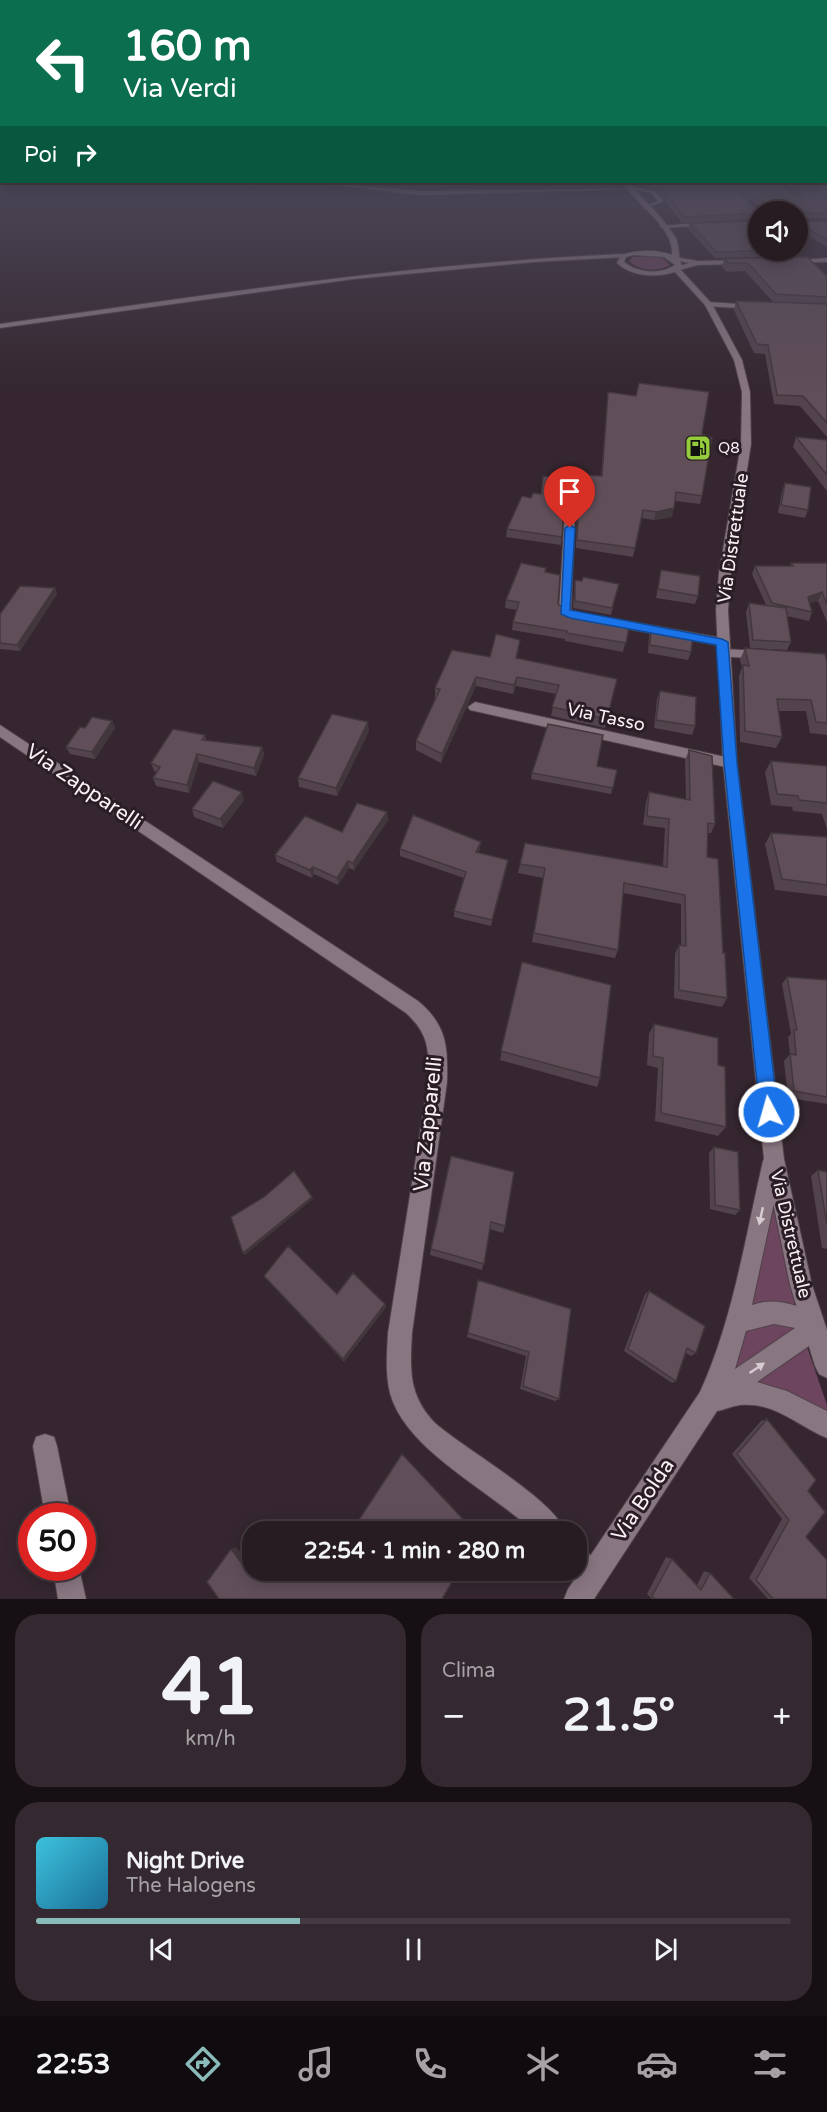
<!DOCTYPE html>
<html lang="it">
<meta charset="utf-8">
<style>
:root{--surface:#281c23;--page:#342930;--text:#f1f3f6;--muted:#a5a1a6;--line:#443a41;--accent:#8bbbb9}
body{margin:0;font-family:"Varela Round",sans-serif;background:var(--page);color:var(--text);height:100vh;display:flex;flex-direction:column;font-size:22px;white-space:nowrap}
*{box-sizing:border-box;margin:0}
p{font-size:20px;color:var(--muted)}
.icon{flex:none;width:33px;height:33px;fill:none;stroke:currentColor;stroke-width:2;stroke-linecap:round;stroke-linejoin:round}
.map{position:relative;height:1599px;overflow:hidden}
.side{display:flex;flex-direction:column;gap:15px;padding:15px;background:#160f13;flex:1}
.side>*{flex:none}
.top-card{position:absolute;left:0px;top:0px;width:828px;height:183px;box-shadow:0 3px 15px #0003,0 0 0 2px var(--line);background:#0b6e4f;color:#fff;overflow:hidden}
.tools{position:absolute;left:748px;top:201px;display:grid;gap:12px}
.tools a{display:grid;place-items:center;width:60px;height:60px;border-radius:50%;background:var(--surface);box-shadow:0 3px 15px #0003,0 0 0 2px var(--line);font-size:30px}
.speed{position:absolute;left:18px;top:1503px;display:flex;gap:12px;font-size:30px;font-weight:700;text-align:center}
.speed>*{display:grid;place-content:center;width:78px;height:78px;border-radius:50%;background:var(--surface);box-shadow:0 3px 15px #0003,0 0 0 2px var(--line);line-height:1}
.speed .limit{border:9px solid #d22;background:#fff;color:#111}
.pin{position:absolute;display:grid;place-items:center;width:51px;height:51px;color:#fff;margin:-62px -26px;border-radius:50% 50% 50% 0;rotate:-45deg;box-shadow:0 0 6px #0007}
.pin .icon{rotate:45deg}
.me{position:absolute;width:66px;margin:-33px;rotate:354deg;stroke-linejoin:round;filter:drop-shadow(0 0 4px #0008)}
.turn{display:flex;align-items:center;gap:21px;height:126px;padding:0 24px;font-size:27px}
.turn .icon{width:78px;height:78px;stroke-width:2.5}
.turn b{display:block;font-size:42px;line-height:51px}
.then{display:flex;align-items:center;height:57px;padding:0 24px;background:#0003;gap:12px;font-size:22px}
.big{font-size:45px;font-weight:700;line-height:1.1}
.side .card{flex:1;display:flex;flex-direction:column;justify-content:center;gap:9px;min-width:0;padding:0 21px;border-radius:24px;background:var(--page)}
.side .dial{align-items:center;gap:0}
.dial b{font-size:78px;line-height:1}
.song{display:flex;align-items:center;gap:18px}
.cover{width:72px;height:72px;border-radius:9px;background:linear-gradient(135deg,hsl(190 70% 55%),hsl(200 70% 35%))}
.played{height:6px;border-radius:3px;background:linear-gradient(90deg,var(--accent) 35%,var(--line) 35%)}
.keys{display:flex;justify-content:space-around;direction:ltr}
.heat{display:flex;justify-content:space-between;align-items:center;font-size:33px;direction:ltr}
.side .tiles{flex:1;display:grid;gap:15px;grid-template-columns:1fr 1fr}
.card:last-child{grid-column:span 2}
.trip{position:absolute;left:242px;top:1521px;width:345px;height:60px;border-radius:24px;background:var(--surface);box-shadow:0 3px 15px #0003,0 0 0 2px var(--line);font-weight:700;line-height:60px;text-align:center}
.tabs{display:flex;height:96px;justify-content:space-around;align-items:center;background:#100b0e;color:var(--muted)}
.tabs .icon{width:42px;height:42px}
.tabs .selected{color:var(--accent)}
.tabs b{font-size:27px;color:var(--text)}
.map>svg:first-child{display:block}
.green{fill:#6e455f}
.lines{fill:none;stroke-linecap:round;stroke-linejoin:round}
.service-casing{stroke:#4e4148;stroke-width:2}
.minor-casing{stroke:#4e4148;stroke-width:2}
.tertiary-casing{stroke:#4e4148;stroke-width:2}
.secondary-casing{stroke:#4e4148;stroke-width:2}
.service{fill:#887680;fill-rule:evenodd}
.minor{fill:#887680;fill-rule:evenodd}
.tertiary{fill:#887680;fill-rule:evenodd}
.secondary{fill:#887680;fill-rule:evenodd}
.wall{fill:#53434d}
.shaded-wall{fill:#43373e}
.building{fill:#604e59;stroke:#43373e;stroke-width:1.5}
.oneway{fill:#d8ccd3}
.route{fill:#1a73e8;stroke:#114b97;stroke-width:1.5}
.labels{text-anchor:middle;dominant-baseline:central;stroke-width:6;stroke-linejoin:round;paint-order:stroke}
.far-poi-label{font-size:15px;fill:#fbf1f7;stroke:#2b1d26;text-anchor:start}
.street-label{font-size:18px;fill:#fbf1f7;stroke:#2b1d26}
.near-street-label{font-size:21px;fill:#fbf1f7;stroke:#2b1d26}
</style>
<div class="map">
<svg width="827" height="1599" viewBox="0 0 827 1599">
<rect width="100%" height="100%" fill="#35262f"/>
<path class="green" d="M651,256L663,258L670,265C658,272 638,271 629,261L633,257Z
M773,1182L796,1312L744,1314Z
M763,1318L802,1330L721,1387L741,1328Z
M806,1344L827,1405V1420L736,1388Z"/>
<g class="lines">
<g class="service-casing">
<path id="service" d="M630,186L655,191L663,201L644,209V207L658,201L651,193L628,188Z"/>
</g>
<g class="minor-casing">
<path id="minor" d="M312,182L419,191L634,189L419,195Z
M710,222L712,225L662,228L659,226Z
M675,257L698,261L743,260L746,262L743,264L698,265L676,271L674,268L689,263L673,260Z
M827,258V262L791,263L788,261Z
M708,302L756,305L760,307L756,309L705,306Z
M570,506L575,509L571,610L585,614V620L581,621L561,615L559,612L565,509Z
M610,618L722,638L728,642L722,646L606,625L604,622Z
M723,649L762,651L768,655L762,659L718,656L717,653L718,650Z
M475,702L730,758L737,763L730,768L470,710L468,707Z
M0,725L418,1001C447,1025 448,1047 447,1082L412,1333C410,1369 408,1395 435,1423C466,1450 552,1498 566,1532H534C491,1491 405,1450 390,1393C385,1373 387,1353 388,1333L428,1082C429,1051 430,1035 406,1013L0,737Z
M45,1434L54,1437L57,1446L71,1516H45L33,1446L36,1437Z
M576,1546C590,1551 599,1564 604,1578L601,1588L591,1591L581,1588L568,1570H576Z
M53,1568H79L86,1599H58Z"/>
</g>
<g class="tertiary-casing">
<path id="tertiary" d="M623,254L625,257L534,262L354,279L0,328V324C207,295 414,263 623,254Z
M773,1151L780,1154L783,1161L752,1305C776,1296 798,1306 820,1315L826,1329L822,1337L757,1382L787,1391L827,1411V1438C797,1426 776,1402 740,1405C732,1406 724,1410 717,1411L594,1599H564L568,1589L700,1392C733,1320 745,1238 763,1161L766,1154ZM774,1324L795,1328L735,1369L746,1331Z"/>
</g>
<g class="secondary-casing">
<path id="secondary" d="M622,182H627C642,198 662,216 674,235C681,245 677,256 682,266L680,269L712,304L742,360L750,392L751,444L731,573L728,610L737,763L784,1159L812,1285L827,1330V1378L819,1374L815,1366L790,1285L764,1159L723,763L716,610L719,573L741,444L742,392L734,360L705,305L675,272C656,278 632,277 617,263L621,255C638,250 655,249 672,255C675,228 635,203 622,182ZM634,255L664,257L675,265C660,275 638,273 624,262L626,257Z"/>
</g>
<use href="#service" class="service"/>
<use href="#minor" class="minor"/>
<use href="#tertiary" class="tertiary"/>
<use href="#secondary" class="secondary"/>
</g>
<path class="wall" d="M827,170V218L798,219V212H769L744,196L759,212V219L682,223L657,190L643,186L644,182L799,194L783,182H826Z
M798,220L800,222L827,221V247L798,229Z
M690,223L798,250L796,256L715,258L688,229Z
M724,259L827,276V437L800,406L774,404L765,354L754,353L734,310L736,301L773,302L745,271L727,272L722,267Z
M608,392L702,434V496L700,504L675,501L672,517L654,520L642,518L633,557L576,548L577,509L571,504L564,508L561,545L506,537L507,529L531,498L586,480L587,475L601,476Z
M796,437L827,440V491L793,447Z
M785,483L808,510L805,518L778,513L782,491Z
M791,563H827V622L818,601L810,603L812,612L809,621L787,616L791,642L787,650L750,648L746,612L749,603L766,605L752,574L755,566H790Z
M546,568L545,573L558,604L570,613L630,623L623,652L565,641V639L512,630L513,622L517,610L505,608L506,600Z
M661,570L698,596L695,604L656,598Z
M575,580L619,584L611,615L573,608Z
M55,588L57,594L20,651L0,649V614Z
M651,627L691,652L688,660L648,653L649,635Z
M520,640L517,658L617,679L605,728L551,716L556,694L516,686L513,694L476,686L441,763L416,750V741L436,698H435V688Z
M745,648L827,662V735L810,733L806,711H778L782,737L776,748L740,742L739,676L742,667L740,660Z
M660,691L695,726L692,735L654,728L657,699Z
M112,721L115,728L95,759L70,754L66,747L85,728Z
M369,731L337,796L299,787L298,778Z
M205,735L206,741L262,747L264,755L256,776L199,762L189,793L156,786L153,778L157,772L154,771L151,763Z
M689,750L715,824L711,833H708L707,857L723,953L727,998L722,1007L674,998L675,954L679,945H681V904L623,893L618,950L615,958L532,942L543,878L518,873L520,864L663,866L665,828L643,825L646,802L649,792L686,799L685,760Z
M771,761L827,766V829L822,814L793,811L792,807L771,805L765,772Z
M617,770L611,794L531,779L532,773Z
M244,800L223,828L194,817L192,809Z
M387,812L388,820L354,870L349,868L338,885L314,874L312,878L277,862L275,855L342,832Z
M771,833L827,837V896L775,890L765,844Z
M400,849H480L478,853L508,860L507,867L491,926L454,917V911L464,878L400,856Z
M522,962L600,1078L597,1087L500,1060Z
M787,977L827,980V1104L788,1098L784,1061L790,1054L788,1037L791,1034L782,984Z
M654,1024L718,1065L726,1127L718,1136L655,1121L658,1068L647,1065L649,1034Z
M714,1147L740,1210L735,1215L710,1209L709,1153Z
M451,1156L505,1226L503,1233L490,1229L482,1270L430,1255L431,1249Z
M818,1170L827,1172V1249L822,1248L811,1176Z
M264,1276L337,1294L385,1304L386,1307L344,1362Z
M478,1280L571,1309L559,1399L555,1401L520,1389L526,1356L467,1337Z
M649,1291L696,1353L691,1356L686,1353L676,1381L672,1383L624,1351L645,1294Z
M767,1419L808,1491L806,1537L827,1599H768L749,1578L782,1519L732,1454L761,1421Z
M666,1557L672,1559L697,1585L704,1571L710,1573L734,1599H652L647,1594Z"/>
<path class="shaded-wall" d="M572,496L571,504L563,509L564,501Z
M674,508L672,517L654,520L656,512Z
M55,588L57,594L20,651L17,645Z
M822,592L818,601L805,605L808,597Z
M476,677V686L441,763L442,754Z
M517,677L516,686L513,694L514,685Z
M112,721L115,728L95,759L92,752Z
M368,722L369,731L337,796L336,788Z
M262,747L264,755L256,776L254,768Z
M197,754L199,762L189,793L187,785Z
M242,792L244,800L223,828L220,819Z
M387,812L388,820L354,870L353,863Z
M481,842L480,849L475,859L476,852Z
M508,860L507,867L491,926L492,920Z
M348,861L349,868L338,885L337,878Z
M313,867L314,874L312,878L310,870Z
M312,1197L313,1199L245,1255L243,1253Z
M385,1304L386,1307L344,1362L343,1359Z
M236,1547L252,1567V1570H255L258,1575L253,1578L231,1549Z
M309,1570H315L321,1579L318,1581Z"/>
<path class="building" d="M826,170L827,213H800L798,218V212H780L745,191L742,195L759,212V213L684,217L658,184L645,182H778L795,195L802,194L803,191L791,182H826Z
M798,220L800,222L827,221V240L798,223Z
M759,221V250H779L716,252L690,223Z
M807,257L827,276V297L776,294L748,263H729L724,259Z
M736,301L827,304V423L803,396L777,395L768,345L757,344Z
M639,383L709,392L702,434L712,438L702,496L676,492L674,508L656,512L643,510L635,548L577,540L579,501L572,496L564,501L562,537L507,529L522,496L531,498L533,493L541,494L543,476L587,480V475L602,476L608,392L636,396Z
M796,437L827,440V475Z
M785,483L811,487L808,510L781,505Z
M521,563L546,568L545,572L560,575L558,604L570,613L630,623L626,643L566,633L567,631L513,622L519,602L506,600Z
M791,563H827V604L822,592L808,597L812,612L772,603L755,566H793Z
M661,570L700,576L698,596L658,589Z
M583,577L619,584L612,608L575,601V580L582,581Z
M20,586L55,588L17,645L0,643V614Z
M749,603L786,608L791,642L753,640Z
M651,627L693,634L691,652L650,645Z
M496,634L520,640L516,658L617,679L607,719L552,707L559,685L517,677L514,685L476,677L442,754L416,741L440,689L435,688L452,650L490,657Z
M745,648L825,654L827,662V723L816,722L811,700L777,699L782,737L745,731L743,665L749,666Z
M660,691L696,697L695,726L656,720Z
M332,714L368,722L336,788L298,778Z
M92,717L112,721L92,752L66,747L80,727L85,728Z
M548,724L603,735L597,766L617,770L613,788L532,773Z
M173,729L205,735L202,740L262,747L254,768L197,754L187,785L153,778L160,767L151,763Z
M689,750L712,756L715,824L708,823L707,857L718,859L723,953H725L727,998L679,990V945L686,946L685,895L624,883L618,950L534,933L545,868L520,864L525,843L667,867L669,819L647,816L649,792L690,800Z
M771,761L827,766V803L799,800L798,796L777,794Z
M213,781L242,792L220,819L192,809Z
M357,803L387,812L353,863L348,861L337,878L313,867L310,870L275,855L305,816L342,832Z
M413,815L481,842L476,852L508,860L492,920L454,911L466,872L400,849Z
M771,833L827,837V885L782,879Z
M522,962L611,985L600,1078L501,1051Z
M787,977L827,980V1097L794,1091L790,1054L796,1055L794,1030H797Z
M654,1024L718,1038V1065L725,1067L726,1127L661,1113L663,1058L653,1056Z
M714,1147L738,1152L740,1210L715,1205Z
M451,1156L514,1172L505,1226L491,1222L484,1264L431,1249Z
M818,1170L827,1172V1225Z
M294,1171L312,1197L243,1253L231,1217L264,1197Z
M288,1246L337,1294L353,1273L385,1304L343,1359L264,1276Z
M478,1280L571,1309L559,1399L523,1386L529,1352L468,1333Z
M649,1291L705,1326L696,1353L687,1348L676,1381L628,1349Z
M767,1419L816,1480L808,1491L825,1512L806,1537L827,1560V1599H773L756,1580L789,1520L737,1454Z
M402,1454L475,1532H351Z
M231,1549L253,1578L259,1570H309L318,1581L326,1570H459L442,1599H219L207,1582Z
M672,1559L701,1590L710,1573L734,1599H655L652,1596Z"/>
<defs><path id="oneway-solid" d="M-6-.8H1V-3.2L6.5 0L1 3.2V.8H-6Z" transform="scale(1.5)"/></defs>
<g class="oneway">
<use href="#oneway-solid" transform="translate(761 1216) rotate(102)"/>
<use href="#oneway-solid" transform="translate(757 1368) rotate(-34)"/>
</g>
<linearGradient id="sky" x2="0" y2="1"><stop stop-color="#1d151a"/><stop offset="0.43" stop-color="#4b4758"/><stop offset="1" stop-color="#4b4758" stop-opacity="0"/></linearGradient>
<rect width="827" height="393" fill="url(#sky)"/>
<path class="route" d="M570,525L575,528L570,610L722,639L728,642L737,763L778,1112L775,1118L769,1121L762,1118L760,1112L724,763L716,645L570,618L561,614L565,528Z"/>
<defs>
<g id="fuel-square" transform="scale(1.35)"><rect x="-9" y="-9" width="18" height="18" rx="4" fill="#94cc3c" stroke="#2b1d26"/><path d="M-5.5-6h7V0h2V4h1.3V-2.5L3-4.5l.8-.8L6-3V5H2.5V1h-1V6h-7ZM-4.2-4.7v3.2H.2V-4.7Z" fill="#111"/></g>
</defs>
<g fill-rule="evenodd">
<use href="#fuel-square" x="698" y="448"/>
</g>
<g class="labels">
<g class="far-poi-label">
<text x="718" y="448">Q8</text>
</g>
<g class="street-label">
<text transform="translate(733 538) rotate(-82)">Via Distrettuale</text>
<text transform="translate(606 717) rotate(12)">Via Tasso</text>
<text transform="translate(791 1234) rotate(77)">Via Distrettuale</text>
</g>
<g class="near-street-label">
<text transform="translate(84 787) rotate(34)">Via Zapparelli</text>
<text transform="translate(428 1124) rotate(-84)">Via Zapparelli</text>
<text transform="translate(643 1500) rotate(-56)">Via Bolda</text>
</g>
</g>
</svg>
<div class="tools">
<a><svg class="icon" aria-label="sound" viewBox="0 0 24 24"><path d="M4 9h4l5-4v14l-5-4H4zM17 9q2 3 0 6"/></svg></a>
</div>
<div class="speed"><div class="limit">50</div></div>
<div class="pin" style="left:570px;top:528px;background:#d93025"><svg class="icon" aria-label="arrive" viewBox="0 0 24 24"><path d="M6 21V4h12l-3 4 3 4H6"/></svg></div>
<svg class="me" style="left:769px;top:1112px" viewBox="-20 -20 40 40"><circle r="17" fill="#1a73e8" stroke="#fff" stroke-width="3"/><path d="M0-11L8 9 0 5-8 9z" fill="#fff"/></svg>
<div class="trip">22:54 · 1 min · 280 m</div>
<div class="top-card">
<div class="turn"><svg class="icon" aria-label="left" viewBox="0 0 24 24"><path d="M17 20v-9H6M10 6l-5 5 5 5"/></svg><div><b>160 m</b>Via Verdi</div></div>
<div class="then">Poi<svg class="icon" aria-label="right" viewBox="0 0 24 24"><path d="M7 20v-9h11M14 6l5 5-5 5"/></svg></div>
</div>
</div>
<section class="side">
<div class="tiles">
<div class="card dial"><b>41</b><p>km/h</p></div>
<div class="card"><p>Clima</p>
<div class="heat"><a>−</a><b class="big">21.5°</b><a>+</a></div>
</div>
<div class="card">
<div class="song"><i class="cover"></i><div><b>Night Drive</b><p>The Halogens</p></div></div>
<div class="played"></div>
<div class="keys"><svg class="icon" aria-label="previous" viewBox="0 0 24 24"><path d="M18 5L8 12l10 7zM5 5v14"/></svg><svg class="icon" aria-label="pause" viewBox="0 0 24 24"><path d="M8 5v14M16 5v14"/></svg><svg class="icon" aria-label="next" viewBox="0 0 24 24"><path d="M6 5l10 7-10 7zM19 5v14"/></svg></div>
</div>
</div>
</section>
<nav class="tabs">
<b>22:53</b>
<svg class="icon selected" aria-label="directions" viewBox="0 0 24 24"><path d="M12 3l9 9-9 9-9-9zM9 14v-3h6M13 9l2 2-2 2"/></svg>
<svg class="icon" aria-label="music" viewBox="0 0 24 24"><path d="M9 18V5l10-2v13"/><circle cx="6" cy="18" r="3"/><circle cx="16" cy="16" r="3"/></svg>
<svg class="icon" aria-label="phone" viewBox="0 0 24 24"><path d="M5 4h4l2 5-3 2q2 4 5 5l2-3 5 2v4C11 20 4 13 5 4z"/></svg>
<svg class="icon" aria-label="climate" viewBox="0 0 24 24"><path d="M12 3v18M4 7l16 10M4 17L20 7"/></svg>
<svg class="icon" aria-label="car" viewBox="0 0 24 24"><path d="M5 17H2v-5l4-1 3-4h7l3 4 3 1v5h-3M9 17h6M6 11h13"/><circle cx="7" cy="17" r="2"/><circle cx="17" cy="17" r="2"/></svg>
<svg class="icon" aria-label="filters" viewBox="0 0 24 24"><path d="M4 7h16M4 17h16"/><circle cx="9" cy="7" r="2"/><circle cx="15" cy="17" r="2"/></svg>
</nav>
